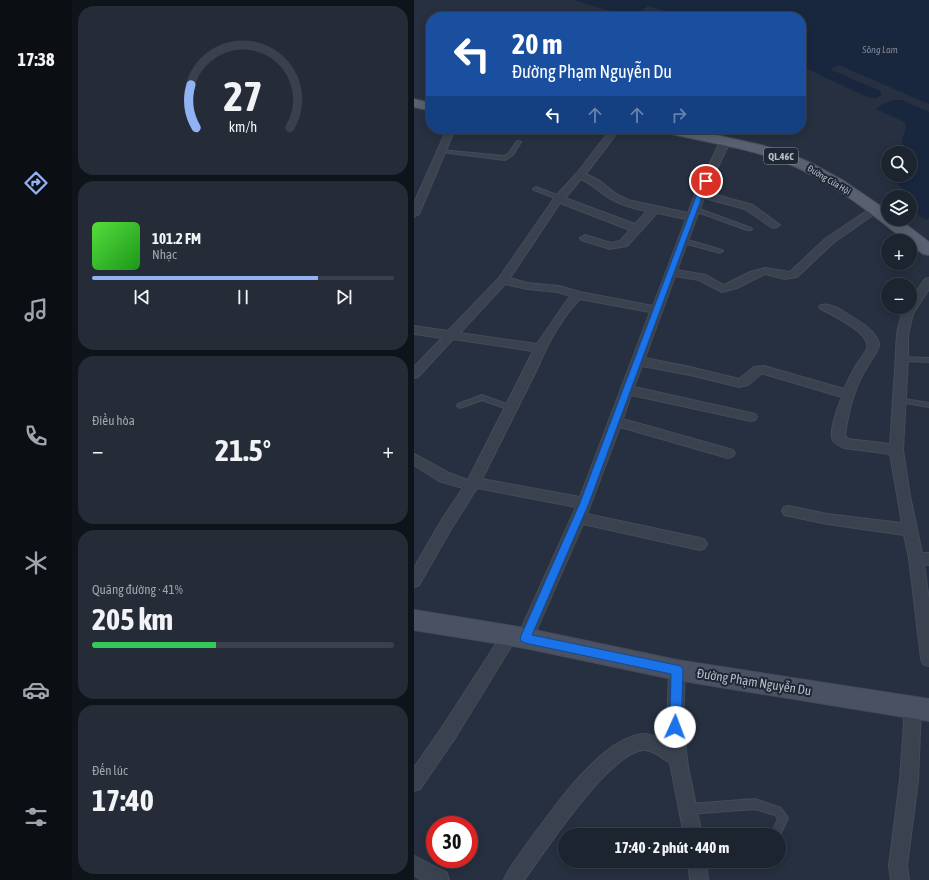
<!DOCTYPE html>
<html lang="vi">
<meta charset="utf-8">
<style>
:root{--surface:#1c2430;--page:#252c38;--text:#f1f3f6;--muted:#a0a4ab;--line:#3a414c;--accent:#91b3f5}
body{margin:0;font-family:"Asap Condensed",sans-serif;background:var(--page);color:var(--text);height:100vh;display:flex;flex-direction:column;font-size:15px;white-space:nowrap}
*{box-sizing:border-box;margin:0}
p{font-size:13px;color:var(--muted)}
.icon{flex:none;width:22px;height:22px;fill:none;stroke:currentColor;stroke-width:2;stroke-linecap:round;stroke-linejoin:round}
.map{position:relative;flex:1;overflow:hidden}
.side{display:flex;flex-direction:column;gap:6px;padding:6px;background:#0f141a;width:342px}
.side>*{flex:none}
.banner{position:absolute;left:12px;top:12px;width:380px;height:122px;border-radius:16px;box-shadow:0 2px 10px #0003,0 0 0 1px var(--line);background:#1a4fa0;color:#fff;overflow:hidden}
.tools{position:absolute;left:467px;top:146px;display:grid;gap:8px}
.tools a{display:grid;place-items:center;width:36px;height:36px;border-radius:50%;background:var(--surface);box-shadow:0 2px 10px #0003,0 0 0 1px var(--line);font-size:20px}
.speed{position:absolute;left:12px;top:816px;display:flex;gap:8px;font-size:20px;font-weight:700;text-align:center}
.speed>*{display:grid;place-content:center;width:52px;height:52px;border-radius:50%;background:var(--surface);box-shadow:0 2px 10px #0003,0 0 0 1px var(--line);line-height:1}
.speed .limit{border:6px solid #d22;background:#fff;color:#111}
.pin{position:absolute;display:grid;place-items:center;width:34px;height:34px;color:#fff;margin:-17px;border:2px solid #fff;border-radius:50%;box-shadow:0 1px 4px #0007}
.me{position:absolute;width:44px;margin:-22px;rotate:2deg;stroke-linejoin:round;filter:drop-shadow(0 0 3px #0008)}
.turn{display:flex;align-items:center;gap:14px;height:84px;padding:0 20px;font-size:18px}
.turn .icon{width:52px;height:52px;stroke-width:2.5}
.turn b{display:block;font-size:28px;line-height:34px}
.lanes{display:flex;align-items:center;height:38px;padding:0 20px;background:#0003;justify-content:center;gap:20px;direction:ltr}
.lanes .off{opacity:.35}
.big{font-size:30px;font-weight:700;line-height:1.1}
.side .widget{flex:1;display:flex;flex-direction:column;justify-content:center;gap:6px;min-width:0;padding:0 14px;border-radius:16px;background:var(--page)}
.side .dial{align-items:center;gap:0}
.dial svg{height:104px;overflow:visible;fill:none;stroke:var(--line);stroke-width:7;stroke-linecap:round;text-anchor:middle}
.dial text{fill:var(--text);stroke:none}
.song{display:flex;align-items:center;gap:12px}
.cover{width:48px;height:48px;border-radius:6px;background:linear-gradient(135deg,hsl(110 70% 55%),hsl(120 70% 35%))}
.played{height:4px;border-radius:2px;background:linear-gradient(90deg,var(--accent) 75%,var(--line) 75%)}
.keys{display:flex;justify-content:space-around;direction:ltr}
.heat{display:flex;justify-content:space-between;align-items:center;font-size:22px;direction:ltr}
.charge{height:6px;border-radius:3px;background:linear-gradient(90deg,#34c759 41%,var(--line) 0)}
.trip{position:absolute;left:144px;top:828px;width:228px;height:40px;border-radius:20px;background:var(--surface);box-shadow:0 2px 10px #0003,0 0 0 1px var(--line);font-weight:700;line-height:40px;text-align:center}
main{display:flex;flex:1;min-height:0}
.menu{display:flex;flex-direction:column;width:72px;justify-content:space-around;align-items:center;background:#0b0e13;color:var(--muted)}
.menu .icon{width:28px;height:28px}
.menu .active{color:var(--accent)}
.menu b{font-size:18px;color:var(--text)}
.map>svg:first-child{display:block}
.water{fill:#19273e}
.pier{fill:#263040}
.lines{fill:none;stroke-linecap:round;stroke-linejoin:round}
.service-casing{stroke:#444b59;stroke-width:2}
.minor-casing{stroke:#444b59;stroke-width:2}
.secondary-casing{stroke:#444b59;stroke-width:2}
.primary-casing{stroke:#444b59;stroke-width:2}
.service{fill:#3a4250;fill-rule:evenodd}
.minor{fill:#3a4250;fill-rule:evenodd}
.secondary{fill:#495163;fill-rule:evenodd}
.primary{fill:#596170;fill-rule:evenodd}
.route{fill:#1a73e8;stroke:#114b97}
.labels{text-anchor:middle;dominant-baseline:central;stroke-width:4;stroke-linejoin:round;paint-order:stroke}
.far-street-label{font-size:9px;fill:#b7beca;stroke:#1f2735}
.far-water-label{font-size:10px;font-style:italic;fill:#7186a8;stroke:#1f2735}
.shield{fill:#1f2735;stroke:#89919d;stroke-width:1}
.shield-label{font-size:10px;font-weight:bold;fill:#b7beca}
.near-street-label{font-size:13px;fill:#b7beca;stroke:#1f2735}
</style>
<main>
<nav class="menu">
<b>17:38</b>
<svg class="icon active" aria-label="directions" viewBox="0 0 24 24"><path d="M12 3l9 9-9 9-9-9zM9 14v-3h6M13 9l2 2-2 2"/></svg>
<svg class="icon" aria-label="music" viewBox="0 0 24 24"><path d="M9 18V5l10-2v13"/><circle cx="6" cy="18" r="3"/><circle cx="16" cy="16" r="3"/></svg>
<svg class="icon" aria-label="phone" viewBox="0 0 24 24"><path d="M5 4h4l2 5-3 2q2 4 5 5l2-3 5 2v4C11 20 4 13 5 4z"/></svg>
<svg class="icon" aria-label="climate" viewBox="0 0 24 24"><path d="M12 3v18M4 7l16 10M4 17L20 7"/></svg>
<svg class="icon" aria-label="car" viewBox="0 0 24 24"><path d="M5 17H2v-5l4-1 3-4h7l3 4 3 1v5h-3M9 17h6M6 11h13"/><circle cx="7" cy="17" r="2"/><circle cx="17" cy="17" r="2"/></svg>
<svg class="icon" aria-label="filters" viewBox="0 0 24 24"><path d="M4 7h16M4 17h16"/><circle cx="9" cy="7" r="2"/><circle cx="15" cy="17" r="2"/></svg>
</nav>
<section class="side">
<div class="widget dial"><svg viewBox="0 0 100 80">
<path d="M14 69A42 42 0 1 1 86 69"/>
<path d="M14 69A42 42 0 0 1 10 36" stroke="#91b3f5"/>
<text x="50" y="56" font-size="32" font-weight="700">27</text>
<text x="50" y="72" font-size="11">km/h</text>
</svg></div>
<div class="widget">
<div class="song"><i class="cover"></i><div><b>101.2 FM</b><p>Nhạc</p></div></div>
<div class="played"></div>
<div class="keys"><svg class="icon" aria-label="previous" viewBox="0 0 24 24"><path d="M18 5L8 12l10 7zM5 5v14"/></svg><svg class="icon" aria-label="pause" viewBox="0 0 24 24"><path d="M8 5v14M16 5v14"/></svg><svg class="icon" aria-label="next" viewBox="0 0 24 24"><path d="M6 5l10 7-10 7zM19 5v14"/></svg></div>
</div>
<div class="widget"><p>Điều hòa</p>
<div class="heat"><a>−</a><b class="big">21.5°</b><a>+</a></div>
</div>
<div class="widget"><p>Quãng đường · 41%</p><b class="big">205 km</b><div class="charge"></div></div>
<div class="widget"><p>Đến lúc</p><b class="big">17:40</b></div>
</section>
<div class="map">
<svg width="515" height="880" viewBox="0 0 515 880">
<rect width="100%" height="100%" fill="#263040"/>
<path class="water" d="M159,0H515V218L513,220L496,210V197H491L493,195L478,177L479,175H496V153H491L493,149C483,142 492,134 492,124L488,121L462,109L468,104L387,66V17H216Z"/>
<path class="pier" d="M234,6L271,17H252L228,10Z
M425,65L515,104V112L488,100H479L468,105L451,97L463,98L468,94L466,91L416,69Z"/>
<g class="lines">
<g class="service-casing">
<path id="service" d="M103,141L107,142L99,155L91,160L27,152L25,151L27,150L90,156L95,153Z
M122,187L148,197L149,198L148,199H144L120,190L119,189Z
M280,207L337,228L338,229L337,230H333L278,210V208Z
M268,239L281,242L308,250L309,251L306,253L266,242V240Z
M486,357L515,358V362L488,361L485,359Z
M68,395L98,406L99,408L96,410L68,400L46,408L43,406L44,404Z
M483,398H485L515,403V407L485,402L482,400Z
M341,799L367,808L374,818L367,833L364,835L361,833L359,830L364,819L361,815L341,809L275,814L272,812L270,809L272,806L275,804Z"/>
</g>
<g class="minor-casing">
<path id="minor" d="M33,129H41L5,214L0,217V203Z
M197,129H206L172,174L186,181L202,194L214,200L274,213L281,194L306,142L311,139L314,140L316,142L292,192L339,205L366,225L361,228L357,227L331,209L290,198L263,270L292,275L310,285L336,272L351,268L376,272L411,239L457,208L461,207L466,210L419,243L383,277L371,279L351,274L323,288L308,292L285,280L261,276L231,358L276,367L325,379L340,367L350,366L430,389C434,381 438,372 443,364C446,359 451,354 453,348C457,333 418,315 407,309L405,307L407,305C417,302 430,312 438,317C447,322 464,332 465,345C465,351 458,358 455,364C441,385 434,411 431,436L434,439L476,444C478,420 479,395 481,370C483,349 480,326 492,307H496V301L511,279L515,278V289L499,314L494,335V359L489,450L496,496L508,553H515V565L510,564L515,600V666L509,664L507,659L495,558L490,535L413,524L375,516L370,515L368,511L370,507L375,506L413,514L488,523L476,454L430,448C426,446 419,443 418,438C416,429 424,406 428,397L350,374H347L334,385L325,387L276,375L228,366L220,387L337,413L341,414L343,417L341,420L337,421L217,395L209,419L319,450L321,453L319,456L314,458L206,427L173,514L286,538L291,540L293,544L291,548L286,550L169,524L119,638L117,643L111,645L105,643L103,638L162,507L63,488L37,529L5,585L0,587V568L27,521L49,488L25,481L0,465V454L35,473L54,480L119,351L39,339L4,377L0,378V367L28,338L0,334V326L34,331L85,278L141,197L163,173ZM167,179C180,185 186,193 197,199C208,205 221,209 233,211L221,224L151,198ZM146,203L216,230L206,241L197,243L171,235L166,238L167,240L196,249L213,246L243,213L272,219L239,306L166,292L145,286L113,283L96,278ZM91,284L113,289L144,292L156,296L123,344L46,333ZM166,299L236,312L166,497L68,479L124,367C134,343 148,317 166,299Z
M96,628L101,630L104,635L101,640L41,738L6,789L0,791V768L29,726L91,630Z
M263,663L269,665L271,670L269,727L274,767L288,835H270L256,763C248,758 238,749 229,750C194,754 131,851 110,880H90C95,867 105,856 113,844C136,813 160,778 190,753C201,744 214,736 228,734C237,733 247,739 254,743L253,727L255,670L257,665Z
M499,699L505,702L507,707L504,780L493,866L495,880H477L475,866L486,780L491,707L493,702Z
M0,856L33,873L35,880H8L0,875Z
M274,861H292L294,880H276Z"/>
</g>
<g class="secondary-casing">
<path id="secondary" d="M0,610L111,628L263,660L515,699V721L263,680L111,648L0,630Z"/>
</g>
<g class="primary-casing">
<path id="primary" d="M0,99L17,103V111L0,107Z
M247,129H275L347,145L381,156L397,163L430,181L474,211V219H485L515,242V255L509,254L496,244V241H492C454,211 416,180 370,162C331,147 289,142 249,132Z"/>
</g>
<use href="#service" class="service"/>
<use href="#minor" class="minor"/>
<use href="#secondary" class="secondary"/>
<use href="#primary" class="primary"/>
</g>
<path class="route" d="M290,179L296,181L289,194L175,503L118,635L267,666L269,670L267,727L266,731L261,732L257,731L256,727L257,674L111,643L107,641L106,638L166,503L283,194Z"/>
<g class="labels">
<g class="far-street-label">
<text transform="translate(415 180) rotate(31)">Đường Cửa Hội</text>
</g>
<g class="far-water-label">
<text x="466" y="49">Sông Lam</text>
</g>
<rect class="shield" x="350" y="148" width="34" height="16" rx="3"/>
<g class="shield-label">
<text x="367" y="156">QL.46C</text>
</g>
<g class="near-street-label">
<text transform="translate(340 682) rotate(9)">Đường Phạm Nguyễn Du</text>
</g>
</g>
</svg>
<div class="tools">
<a><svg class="icon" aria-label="search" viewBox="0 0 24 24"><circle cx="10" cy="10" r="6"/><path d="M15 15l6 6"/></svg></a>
<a><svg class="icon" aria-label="layers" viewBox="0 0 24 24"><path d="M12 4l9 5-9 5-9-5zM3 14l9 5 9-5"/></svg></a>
<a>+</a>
<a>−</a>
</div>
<div class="speed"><div class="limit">30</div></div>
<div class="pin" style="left:292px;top:181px;background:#d93025"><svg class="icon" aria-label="arrive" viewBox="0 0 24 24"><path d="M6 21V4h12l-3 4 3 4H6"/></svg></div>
<svg class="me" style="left:261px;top:727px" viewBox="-20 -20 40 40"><circle r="19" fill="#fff"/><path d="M0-13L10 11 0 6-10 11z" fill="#1a73e8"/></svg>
<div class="trip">17:40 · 2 phút · 440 m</div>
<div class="banner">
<div class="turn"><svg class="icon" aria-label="left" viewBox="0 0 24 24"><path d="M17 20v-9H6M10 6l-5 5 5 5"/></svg><div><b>20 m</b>Đường Phạm Nguyễn Du</div></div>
<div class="lanes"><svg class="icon" aria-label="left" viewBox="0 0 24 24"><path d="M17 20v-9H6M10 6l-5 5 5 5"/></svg><svg class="icon off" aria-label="ahead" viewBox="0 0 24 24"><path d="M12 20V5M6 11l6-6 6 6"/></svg><svg class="icon off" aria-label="ahead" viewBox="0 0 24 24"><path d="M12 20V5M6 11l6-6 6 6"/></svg><svg class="icon off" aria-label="right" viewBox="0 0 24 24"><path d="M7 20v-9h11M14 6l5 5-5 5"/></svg></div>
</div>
</div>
</main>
